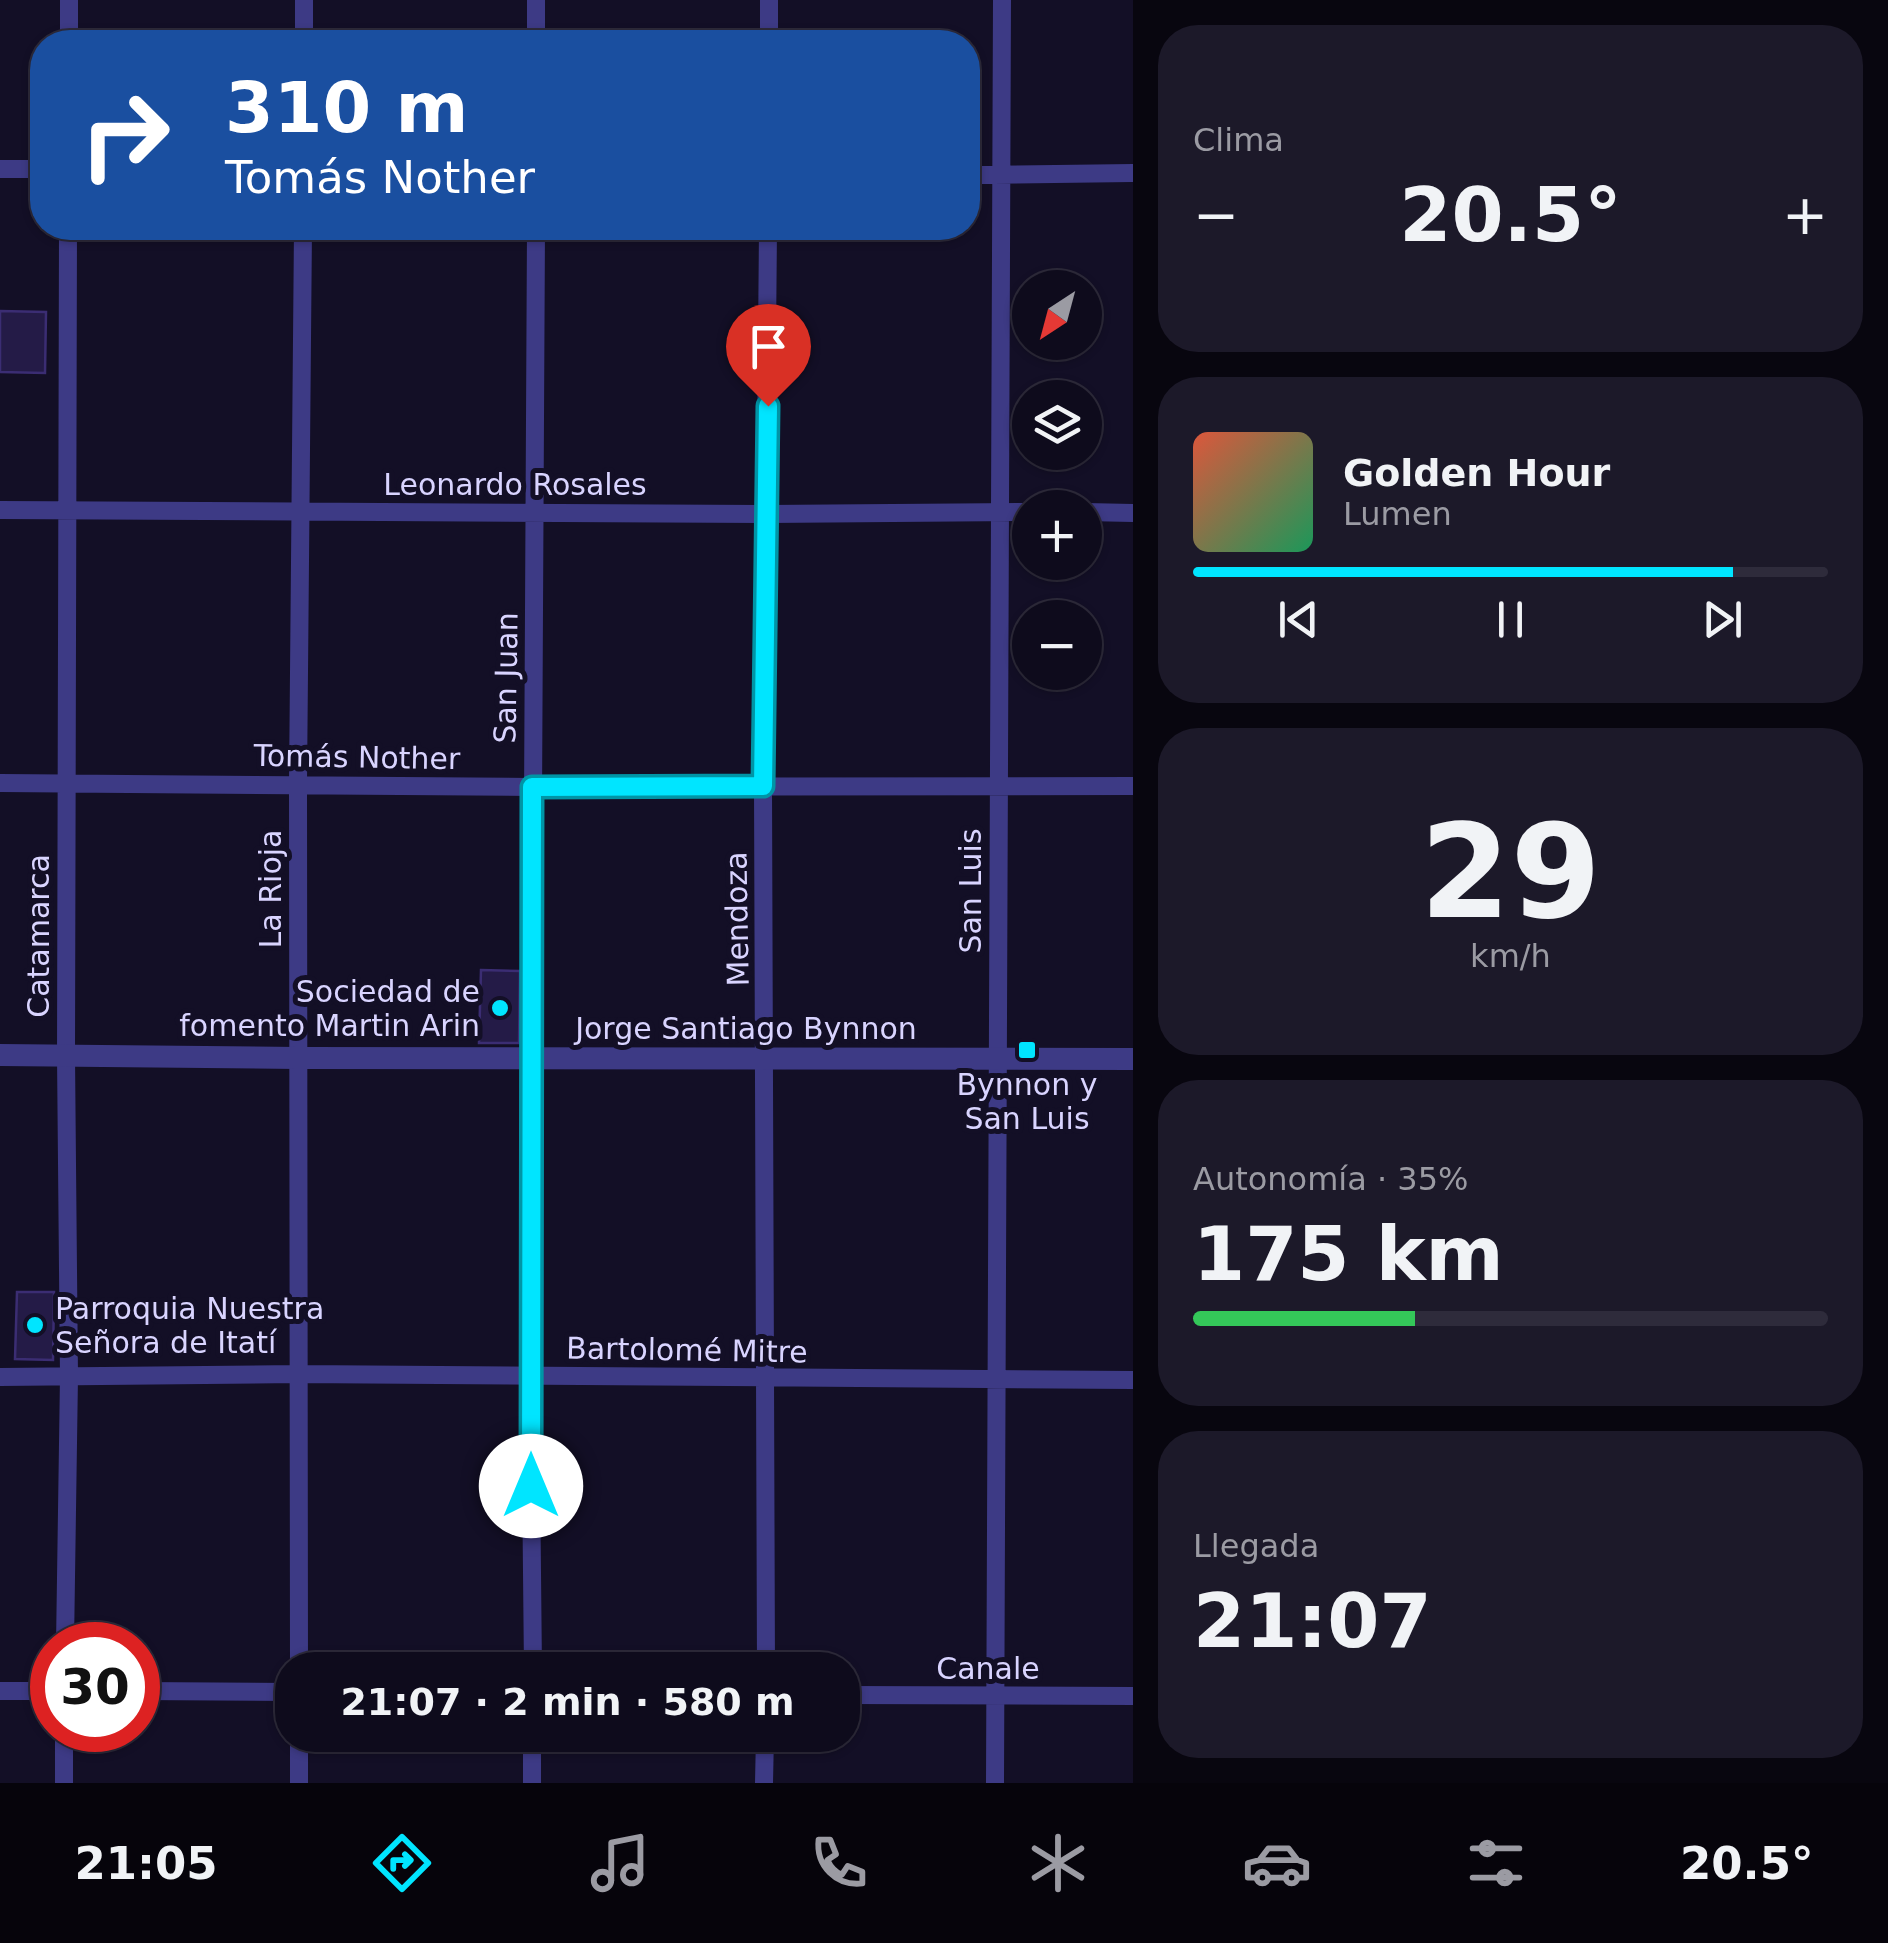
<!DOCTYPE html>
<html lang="es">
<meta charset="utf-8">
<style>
:root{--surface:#0e0b1c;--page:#1c1929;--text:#f1f3f6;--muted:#9b9ba3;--line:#2e2b3b;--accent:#00e5ff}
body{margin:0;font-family:"DejaVu Sans",sans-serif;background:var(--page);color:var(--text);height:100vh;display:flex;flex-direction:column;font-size:38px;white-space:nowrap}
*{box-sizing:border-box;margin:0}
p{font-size:32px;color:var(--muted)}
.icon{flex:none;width:55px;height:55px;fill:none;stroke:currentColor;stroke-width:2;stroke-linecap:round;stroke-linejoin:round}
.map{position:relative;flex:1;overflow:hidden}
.panel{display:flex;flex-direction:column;gap:25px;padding:25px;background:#08060f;width:755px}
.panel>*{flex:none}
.hud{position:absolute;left:30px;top:30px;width:950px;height:210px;border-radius:40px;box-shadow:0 2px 8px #0004,0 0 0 2px var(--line);background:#1a4fa0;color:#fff;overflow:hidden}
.needle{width:65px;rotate:216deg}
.controls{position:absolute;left:1012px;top:270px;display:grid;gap:20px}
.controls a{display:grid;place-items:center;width:90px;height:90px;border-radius:50%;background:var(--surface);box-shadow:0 2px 8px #0004,0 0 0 2px var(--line);font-size:50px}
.speed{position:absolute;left:30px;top:1622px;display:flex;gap:20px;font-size:50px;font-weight:700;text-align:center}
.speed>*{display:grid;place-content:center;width:130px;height:130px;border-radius:50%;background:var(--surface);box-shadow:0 2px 8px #0004,0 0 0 2px var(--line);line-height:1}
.speed .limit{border:15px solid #d22;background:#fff;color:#111}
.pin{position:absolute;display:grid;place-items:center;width:85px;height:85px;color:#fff;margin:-102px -42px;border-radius:50% 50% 50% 0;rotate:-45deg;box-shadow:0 0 10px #0007}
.pin .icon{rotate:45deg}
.me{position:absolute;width:110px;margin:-55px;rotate:0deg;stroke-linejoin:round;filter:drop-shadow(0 0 8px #0008)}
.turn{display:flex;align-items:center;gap:35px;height:210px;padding:0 30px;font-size:45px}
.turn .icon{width:130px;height:130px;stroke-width:2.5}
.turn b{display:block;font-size:70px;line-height:85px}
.big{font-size:75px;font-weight:800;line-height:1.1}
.panel .tile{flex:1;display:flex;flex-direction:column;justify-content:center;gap:15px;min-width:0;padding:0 35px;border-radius:40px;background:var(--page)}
.panel .dial{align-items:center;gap:0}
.dial b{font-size:130px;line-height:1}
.song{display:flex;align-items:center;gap:30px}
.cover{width:120px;height:120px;border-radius:15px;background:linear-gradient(135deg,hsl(10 70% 55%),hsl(150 70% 35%))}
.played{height:10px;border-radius:5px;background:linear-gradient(90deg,var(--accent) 85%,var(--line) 85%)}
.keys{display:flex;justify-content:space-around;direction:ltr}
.heat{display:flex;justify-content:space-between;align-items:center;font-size:55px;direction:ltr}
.charge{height:15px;border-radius:8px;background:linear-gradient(90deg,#34c759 35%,var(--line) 0)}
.trip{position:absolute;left:275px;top:1652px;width:585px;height:100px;border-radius:40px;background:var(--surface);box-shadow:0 2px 8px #0004,0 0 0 2px var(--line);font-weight:800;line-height:100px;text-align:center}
.tabs{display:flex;height:160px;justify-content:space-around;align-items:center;background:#06040b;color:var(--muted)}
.tabs .icon{width:70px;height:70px}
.tabs .active{color:var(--accent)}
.tabs b{font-size:45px;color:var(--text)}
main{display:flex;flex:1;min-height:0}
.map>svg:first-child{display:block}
.building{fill:#241b47;stroke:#3b2d73;stroke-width:2.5}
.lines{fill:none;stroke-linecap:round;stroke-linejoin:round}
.minor{stroke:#3d3a85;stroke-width:18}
.tertiary{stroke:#3d3a85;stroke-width:22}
.route-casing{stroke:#0095a6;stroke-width:25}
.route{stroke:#00e5ff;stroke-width:18}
.poi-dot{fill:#00e5ff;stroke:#130f26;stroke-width:4}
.labels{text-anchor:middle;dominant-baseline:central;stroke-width:10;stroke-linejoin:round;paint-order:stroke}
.street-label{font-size:30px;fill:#d9d4ff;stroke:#130f26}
.poi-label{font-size:30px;fill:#d9d4ff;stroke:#130f26;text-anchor:end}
</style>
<main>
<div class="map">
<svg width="1133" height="1783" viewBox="0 0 1133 1783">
<rect width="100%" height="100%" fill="#130f26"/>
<path class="building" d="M0,311L46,312L45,373L0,372Z
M481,970L520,971L519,1043H479Z
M17,1292H54L53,1360L15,1359Z"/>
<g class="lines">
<path class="minor" d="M69,42V0
M304,42V0
M536,42V0
M769,42V0
M0,169H42
M968,175L1133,173
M0,510L767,514L1030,512
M1085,512L1133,513
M0,783L532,787L1133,786
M0,1377L298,1374L1133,1380
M65,1645L69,1376L66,1056L68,228
M299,1670L298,784L303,228
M533,1670L530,1376L536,228
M766,1670L763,787L768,228
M0,1691H52
M138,1691L292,1692
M842,1695L1133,1696
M64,1783V1730
M299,1783V1735
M532,1783V1735
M764,1783L765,1735
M995,1783L1002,0"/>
<path class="tertiary" d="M0,1055L298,1058L1133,1059"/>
</g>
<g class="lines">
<g class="route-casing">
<path id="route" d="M531,1486L532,787L763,786L768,406"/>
</g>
<use href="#route" class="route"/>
</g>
<g class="poi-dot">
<circle cx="500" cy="1008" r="10"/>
<rect x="1017" y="1040" width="20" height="20" rx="5"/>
<circle cx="35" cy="1325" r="10"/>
</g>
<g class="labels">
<g class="street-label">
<text x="515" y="484">Leonardo Rosales</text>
<text transform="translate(506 678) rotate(-89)">San Juan</text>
<text transform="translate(357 757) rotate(1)">Tomás Nother</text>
<text transform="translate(270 889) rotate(-90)">La Rioja</text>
<text transform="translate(970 891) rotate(-90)">San Luis</text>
<text transform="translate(737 919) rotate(-91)">Mendoza</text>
<text transform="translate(38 936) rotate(-90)">Catamarca</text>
<text x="746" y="1028">Jorge Santiago Bynnon</text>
<text transform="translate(687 1350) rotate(1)">Bartolomé Mitre</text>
<text x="988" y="1668">Canale</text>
</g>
<g class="poi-label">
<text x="480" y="991">Sociedad de<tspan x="480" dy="34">fomento Martin Arin</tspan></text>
<text x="1027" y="1084" text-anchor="middle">Bynnon y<tspan x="1027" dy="34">San Luis</tspan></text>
<text x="55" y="1308" text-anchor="start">Parroquia Nuestra<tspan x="55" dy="34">Señora de Itatí</tspan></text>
</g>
</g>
</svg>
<div class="controls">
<a><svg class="needle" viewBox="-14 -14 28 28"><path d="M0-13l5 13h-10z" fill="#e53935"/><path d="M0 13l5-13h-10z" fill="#9b9ba3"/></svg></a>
<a><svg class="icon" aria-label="layers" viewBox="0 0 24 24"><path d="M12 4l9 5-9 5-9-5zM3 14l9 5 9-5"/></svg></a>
<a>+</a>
<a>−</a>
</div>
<div class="speed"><div class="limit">30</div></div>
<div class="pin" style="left:768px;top:406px;background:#d93025"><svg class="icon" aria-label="arrive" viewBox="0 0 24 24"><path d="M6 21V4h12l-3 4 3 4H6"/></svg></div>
<svg class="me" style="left:531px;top:1486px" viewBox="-20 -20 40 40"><circle r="19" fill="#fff"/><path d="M0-13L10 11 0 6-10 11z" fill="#00e5ff"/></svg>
<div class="trip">21:07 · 2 min · 580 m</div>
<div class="hud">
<div class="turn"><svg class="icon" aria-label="right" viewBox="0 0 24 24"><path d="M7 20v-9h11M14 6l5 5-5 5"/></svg><div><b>310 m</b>Tomás Nother</div></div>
</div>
</div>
<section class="panel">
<div class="tile"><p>Clima</p>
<div class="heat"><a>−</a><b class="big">20.5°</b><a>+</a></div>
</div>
<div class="tile">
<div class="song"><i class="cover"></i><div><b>Golden Hour</b><p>Lumen</p></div></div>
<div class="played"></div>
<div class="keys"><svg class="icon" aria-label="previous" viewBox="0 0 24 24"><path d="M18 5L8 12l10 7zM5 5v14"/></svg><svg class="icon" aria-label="pause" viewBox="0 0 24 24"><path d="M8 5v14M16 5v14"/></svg><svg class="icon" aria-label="next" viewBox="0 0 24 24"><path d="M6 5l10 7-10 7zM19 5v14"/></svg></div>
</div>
<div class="tile dial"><b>29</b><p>km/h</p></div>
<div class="tile"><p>Autonomía · 35%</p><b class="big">175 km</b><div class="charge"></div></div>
<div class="tile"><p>Llegada</p><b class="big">21:07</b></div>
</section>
</main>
<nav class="tabs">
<b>21:05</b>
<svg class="icon active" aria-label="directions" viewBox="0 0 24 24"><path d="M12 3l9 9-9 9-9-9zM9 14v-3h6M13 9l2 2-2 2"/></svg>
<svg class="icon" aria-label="music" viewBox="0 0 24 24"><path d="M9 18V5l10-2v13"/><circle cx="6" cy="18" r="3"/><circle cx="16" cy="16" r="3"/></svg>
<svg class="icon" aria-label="phone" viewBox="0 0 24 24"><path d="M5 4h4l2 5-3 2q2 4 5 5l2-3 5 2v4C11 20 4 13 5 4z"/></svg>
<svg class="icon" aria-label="climate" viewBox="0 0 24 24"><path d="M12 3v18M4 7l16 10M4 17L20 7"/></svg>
<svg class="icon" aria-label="car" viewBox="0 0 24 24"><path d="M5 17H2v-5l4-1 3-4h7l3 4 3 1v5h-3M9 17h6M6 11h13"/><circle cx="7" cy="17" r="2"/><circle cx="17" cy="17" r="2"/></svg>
<svg class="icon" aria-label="filters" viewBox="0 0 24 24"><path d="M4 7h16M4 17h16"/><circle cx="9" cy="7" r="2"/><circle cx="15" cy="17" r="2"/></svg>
<b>20.5°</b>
</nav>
